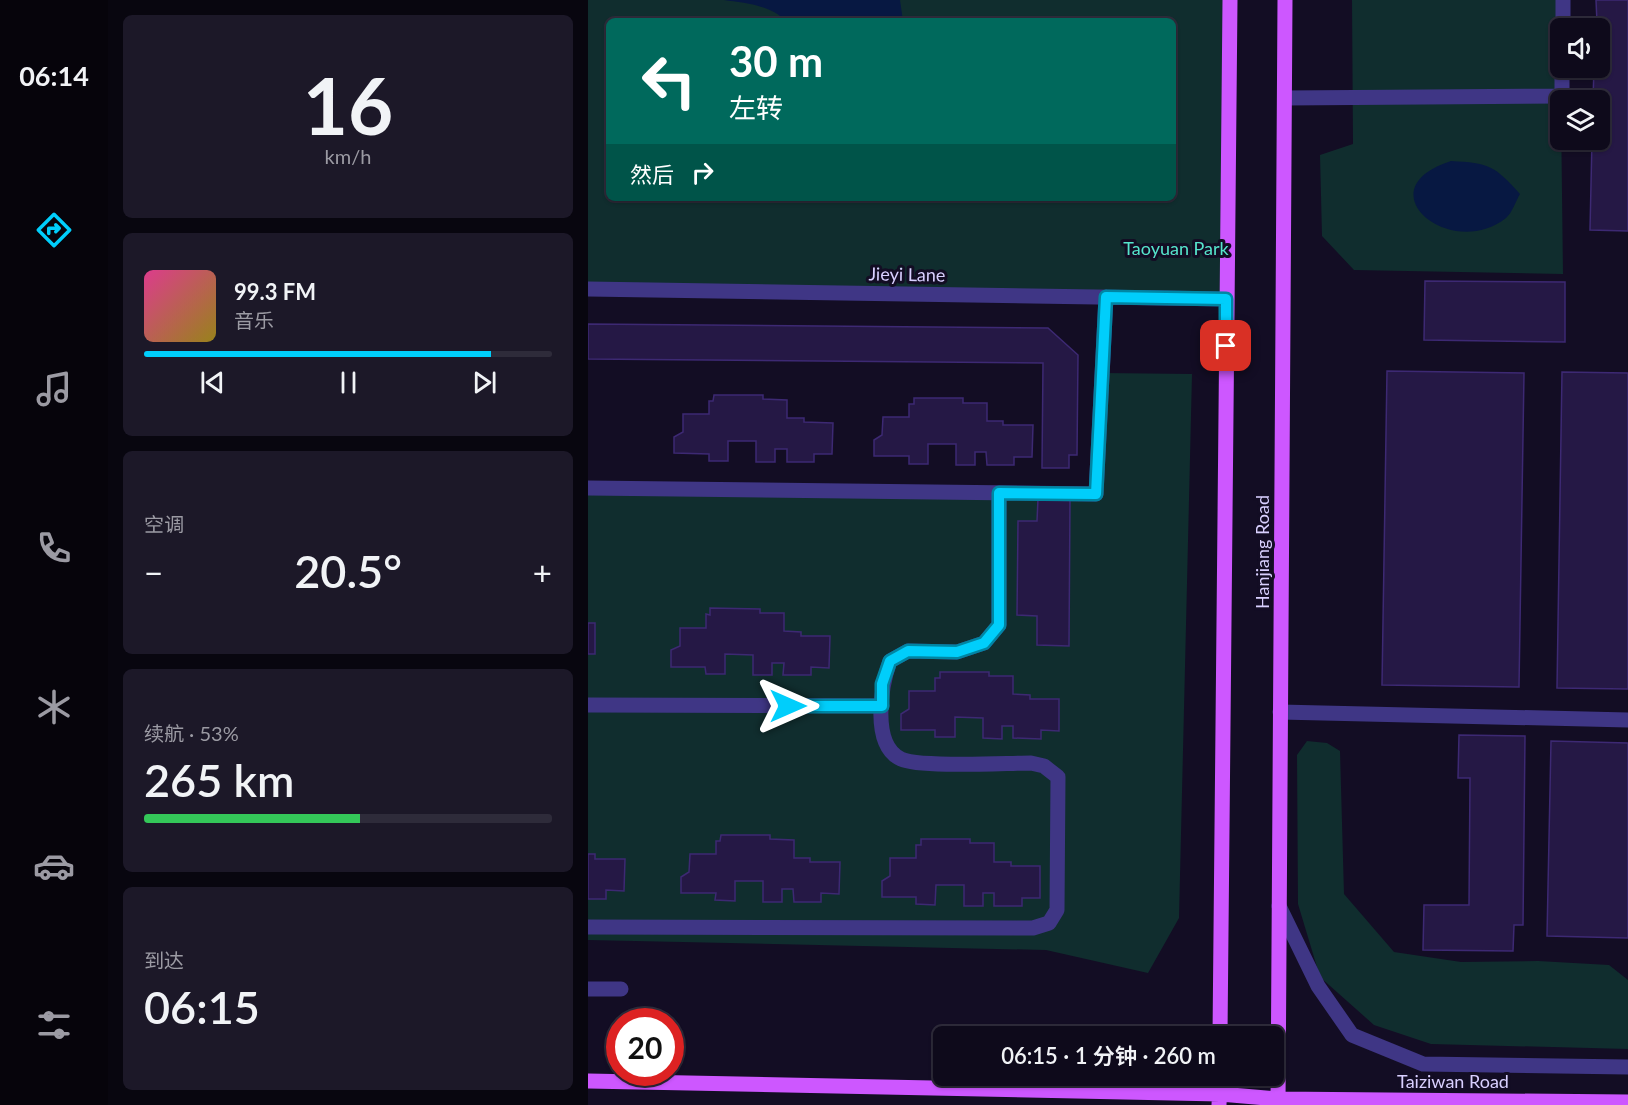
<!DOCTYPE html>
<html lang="zh">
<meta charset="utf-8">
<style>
:root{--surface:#0e0a1b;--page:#1c1828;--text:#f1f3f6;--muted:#9b9aa3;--line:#2e2b3a;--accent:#00cefb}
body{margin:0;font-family:Lato,"Noto Sans SC",sans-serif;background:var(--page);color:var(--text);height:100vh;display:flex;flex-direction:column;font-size:22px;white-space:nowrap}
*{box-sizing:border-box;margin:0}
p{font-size:20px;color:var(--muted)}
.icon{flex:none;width:33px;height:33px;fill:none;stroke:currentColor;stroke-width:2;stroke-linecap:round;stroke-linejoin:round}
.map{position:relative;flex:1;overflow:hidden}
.panel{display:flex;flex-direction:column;gap:15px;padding:15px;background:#08060f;width:480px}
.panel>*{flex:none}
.hud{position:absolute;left:18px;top:18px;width:570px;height:183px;border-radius:9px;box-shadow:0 2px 4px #0004,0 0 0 2px var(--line);background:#00695c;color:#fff;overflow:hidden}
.buttons{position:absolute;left:962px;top:18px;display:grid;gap:12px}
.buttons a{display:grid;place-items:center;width:60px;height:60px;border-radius:9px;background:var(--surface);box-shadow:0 2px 4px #0004,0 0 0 2px var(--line);font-size:30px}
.speed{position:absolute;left:18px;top:1008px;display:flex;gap:12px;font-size:30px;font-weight:700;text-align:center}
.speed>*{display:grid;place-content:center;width:78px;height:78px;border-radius:50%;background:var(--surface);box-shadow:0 2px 4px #0004,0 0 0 2px var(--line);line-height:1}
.speed .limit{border:9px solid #d22;background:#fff;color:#111}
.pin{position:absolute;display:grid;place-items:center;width:51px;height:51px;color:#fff;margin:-26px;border-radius:12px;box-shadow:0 3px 9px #0006}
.me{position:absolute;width:66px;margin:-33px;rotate:90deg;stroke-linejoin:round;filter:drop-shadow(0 0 4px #0008)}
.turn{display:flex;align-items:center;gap:21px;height:126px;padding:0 24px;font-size:27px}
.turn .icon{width:78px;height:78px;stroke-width:2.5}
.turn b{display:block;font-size:42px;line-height:51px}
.then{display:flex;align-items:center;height:57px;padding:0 24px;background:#0003;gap:12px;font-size:22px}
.big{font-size:45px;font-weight:600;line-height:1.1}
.panel .widget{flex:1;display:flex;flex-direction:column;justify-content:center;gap:9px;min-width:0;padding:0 21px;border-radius:9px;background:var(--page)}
.panel .dial{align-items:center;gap:0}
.dial b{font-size:78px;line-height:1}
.song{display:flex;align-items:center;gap:18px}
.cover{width:72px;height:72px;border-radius:9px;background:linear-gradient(135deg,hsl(330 70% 55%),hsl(50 70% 35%))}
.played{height:6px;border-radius:3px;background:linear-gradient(90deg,var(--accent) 85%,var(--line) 85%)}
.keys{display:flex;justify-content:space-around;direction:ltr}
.heat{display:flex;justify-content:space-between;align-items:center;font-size:33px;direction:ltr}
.charge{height:9px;border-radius:4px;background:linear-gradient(90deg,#34c759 53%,var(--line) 0)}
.trip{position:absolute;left:345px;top:1026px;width:351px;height:60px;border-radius:9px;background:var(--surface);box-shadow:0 2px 4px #0004,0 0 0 2px var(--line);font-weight:600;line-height:60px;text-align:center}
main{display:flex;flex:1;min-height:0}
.tabs{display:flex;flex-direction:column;width:108px;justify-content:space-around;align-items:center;background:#06040b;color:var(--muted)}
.tabs .icon{width:42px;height:42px}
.tabs .active{color:var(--accent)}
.tabs b{font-size:27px;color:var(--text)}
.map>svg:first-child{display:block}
.green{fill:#102d2e;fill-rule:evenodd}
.water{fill:#071842}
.building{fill:#251845;stroke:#3d2973;stroke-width:1.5}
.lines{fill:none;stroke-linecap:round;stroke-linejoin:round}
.minor{stroke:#3f3685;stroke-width:15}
.major{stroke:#cd57ff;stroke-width:15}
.route-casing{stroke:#0086a3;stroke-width:15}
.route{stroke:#00cefb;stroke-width:10}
.labels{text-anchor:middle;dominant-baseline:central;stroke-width:6;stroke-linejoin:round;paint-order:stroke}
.park-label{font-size:18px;fill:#56e5cc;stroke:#130d24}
.street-label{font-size:18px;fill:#d9d0ff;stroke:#130d24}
</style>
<main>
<nav class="tabs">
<b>06:14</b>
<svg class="icon active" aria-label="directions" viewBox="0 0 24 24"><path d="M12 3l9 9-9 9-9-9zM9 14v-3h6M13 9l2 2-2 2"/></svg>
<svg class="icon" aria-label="music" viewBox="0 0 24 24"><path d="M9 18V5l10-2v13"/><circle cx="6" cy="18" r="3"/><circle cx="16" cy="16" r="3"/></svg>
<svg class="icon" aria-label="phone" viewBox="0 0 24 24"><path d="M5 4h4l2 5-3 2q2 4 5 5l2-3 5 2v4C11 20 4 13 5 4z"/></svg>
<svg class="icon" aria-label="climate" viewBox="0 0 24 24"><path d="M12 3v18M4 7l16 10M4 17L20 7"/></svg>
<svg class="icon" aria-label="car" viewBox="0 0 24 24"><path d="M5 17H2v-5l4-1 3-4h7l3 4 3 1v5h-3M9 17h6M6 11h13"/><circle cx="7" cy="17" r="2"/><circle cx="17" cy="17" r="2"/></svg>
<svg class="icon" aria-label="filters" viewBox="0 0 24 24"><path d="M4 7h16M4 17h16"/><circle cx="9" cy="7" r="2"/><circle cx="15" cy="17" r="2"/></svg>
</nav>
<section class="panel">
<div class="widget dial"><b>16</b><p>km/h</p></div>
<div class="widget">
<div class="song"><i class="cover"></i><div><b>99.3 FM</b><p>音乐</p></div></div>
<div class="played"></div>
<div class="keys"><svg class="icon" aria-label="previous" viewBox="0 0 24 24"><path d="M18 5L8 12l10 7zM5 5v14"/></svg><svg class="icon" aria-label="pause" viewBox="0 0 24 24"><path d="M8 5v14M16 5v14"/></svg><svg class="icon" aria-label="next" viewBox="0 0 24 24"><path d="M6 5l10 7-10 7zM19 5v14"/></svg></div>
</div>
<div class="widget"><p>空调</p>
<div class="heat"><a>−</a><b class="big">20.5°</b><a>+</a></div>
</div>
<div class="widget"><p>续航 · 53%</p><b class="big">265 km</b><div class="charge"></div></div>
<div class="widget"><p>到达</p><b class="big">06:15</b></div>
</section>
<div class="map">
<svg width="1040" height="1105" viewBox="0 0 1040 1105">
<rect width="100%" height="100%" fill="#130d24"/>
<path class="green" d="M0,0H642L638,299L0,289ZM21,21H585V198H21Z
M764,0H975L972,28L975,274L766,270L734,236L732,155L765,144Z
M514,373L604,374L591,918L560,973L458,950L0,940V488L508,494Z
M719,741L739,743L752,751L756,894L806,952L873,962L950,961L1021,965L1040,980V1049L843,1044L786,1025L732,977L710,904L709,755Z"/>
<path class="water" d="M136,0H312L315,21H197C184,5 156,3 136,0Z
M863,161C901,163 906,165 932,194C928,201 924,213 918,218C862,262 775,189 863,161Z"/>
<path class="building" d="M1008,0H1040V231L1002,230L1004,140H1011V100H1005L1006,68H1011Z
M837,281L977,282V342L836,340Z
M0,324L460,328L490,355L489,455H481V468H454L455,363L0,359Z
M799,371L936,373L931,687L794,685Z
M974,372L1040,373V689L969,688Z
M126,395H175V399L199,400V418H216V422L245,423L244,454H226V462H199V449H187V462H168V441H140V461H121V454L86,453V437L95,432V414H121V401H125Z
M326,398H375V403H399V421H415V425H445L444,457H426V465H399L398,452H387V465H368V444H340V464H321V456H286V440L294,435L295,417H321V404H326Z
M450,499H482L481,646L449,645V616L429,615L430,521H449Z
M122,608L172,609V613H196V631L213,632V636H242L241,668L223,667V675H195L196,663H184V675H165V655L137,654V674H118L117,667H83V650L92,646V628H118V614L122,615Z
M0,623H7V654H0Z
M352,672H401V676H425V694L442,695V699H471V731L453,730V739L425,738V726H414V739L395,738V718L367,717V737H347V730H313V714L321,709V691H347V678H352Z
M871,735L937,736L935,925H926L925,951L835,950L836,905H881L882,778H870Z
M963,741L1040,743V938L959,936Z
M133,835H182V839L206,840V858H222V862H252L251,894L233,893V902H206L205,889H194V902H175V881H147V901L127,900L128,893H93V877L101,872L102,854H128V841H132Z
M333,839H382V843H406V862H423V866H452V898H434V906H406V893H395V906H376V885H348L347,905L328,904V897H294V881L302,876V858H328V845H333Z
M0,854H7V859H37L36,891L18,890V899H0Z"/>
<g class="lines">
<path class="minor" d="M975,28V0
M697,98L974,96V68
M0,289L638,299
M0,488L508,494L518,297
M0,705L294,706
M692,712L1040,720
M691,906L730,986L764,1035L835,1064L1040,1067
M0,927L445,928L461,923L469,910L470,777L456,766L443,763C417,763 332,768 313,759C283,745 293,686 302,661L320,651L369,652L396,643L411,625V493
M0,989H33"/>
<path class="major" d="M632,1036L642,0
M0,1081L632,1094L690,1099L1040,1102
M631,1105L632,1076
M690,1105L697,0"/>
</g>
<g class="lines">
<g class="route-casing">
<path id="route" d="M200,706H294V684L302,661L320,651L369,652L396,643L411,625V493L508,494L518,297L638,299V346"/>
</g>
<use href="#route" class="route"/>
</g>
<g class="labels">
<g class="park-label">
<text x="588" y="248">Taoyuan Park</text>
</g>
<g class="street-label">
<text transform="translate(319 274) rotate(1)">Jieyi Lane</text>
<text transform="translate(674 552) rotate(-90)">Hanjiang Road</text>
<text x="865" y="1081">Taiziwan Road</text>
</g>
</g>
</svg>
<div class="buttons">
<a><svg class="icon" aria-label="sound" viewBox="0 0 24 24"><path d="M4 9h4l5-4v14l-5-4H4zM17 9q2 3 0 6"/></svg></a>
<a><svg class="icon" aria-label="layers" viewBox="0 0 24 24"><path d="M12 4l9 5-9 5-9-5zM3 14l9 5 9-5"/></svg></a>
</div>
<div class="speed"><div class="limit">20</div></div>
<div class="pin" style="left:638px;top:346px;background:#d93025"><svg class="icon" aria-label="arrive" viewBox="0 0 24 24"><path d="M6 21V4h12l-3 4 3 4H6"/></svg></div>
<svg class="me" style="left:200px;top:706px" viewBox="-20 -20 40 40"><path d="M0-17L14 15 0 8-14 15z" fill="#00cefb" stroke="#fff" stroke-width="4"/></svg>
<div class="trip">06:15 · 1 分钟 · 260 m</div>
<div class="hud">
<div class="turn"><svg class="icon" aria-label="left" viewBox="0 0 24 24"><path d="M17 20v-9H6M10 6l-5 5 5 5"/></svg><div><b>30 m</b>左转</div></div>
<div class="then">然后<svg class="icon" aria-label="right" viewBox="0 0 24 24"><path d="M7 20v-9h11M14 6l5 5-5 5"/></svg></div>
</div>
</div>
</main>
